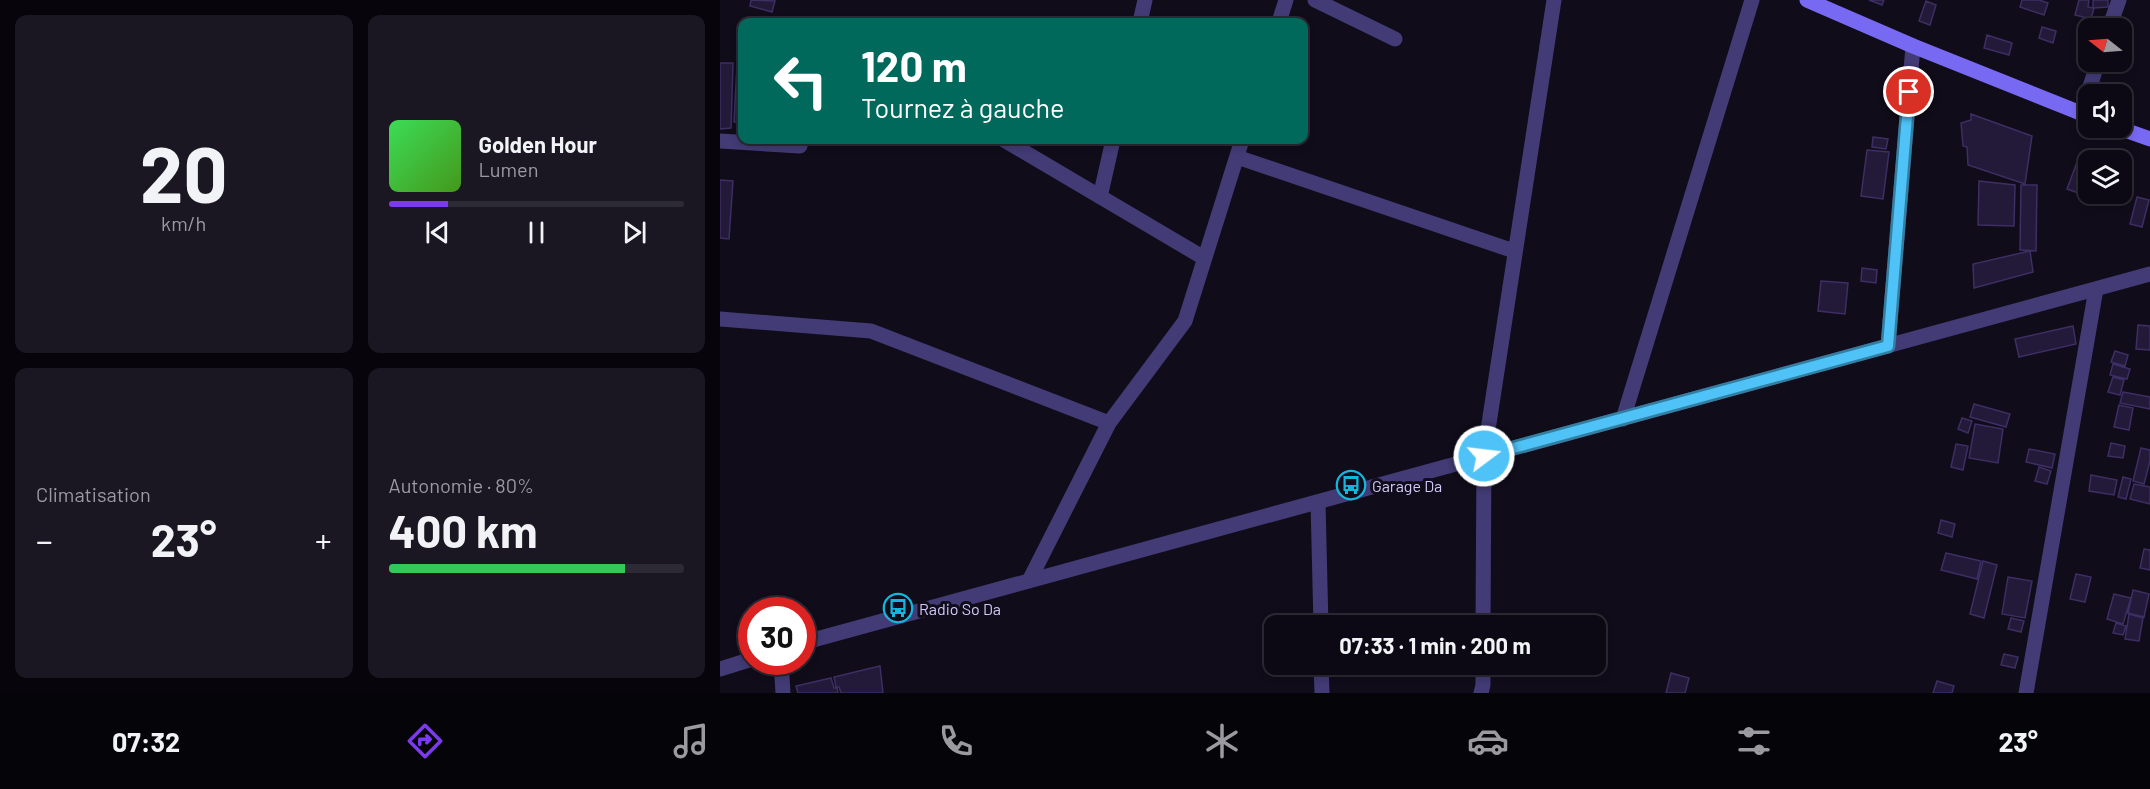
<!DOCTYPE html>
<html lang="fr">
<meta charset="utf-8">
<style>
:root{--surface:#0c0914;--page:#1a1722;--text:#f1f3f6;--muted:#9a9aa0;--line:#2c2a34;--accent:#7c3aed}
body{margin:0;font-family:Barlow,sans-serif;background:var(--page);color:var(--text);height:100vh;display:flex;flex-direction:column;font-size:22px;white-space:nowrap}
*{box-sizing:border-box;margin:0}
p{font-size:20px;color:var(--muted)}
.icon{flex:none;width:33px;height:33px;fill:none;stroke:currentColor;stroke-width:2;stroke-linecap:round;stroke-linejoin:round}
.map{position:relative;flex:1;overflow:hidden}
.details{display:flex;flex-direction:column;gap:15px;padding:15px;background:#07050b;width:720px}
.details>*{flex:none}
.banner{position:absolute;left:18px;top:18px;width:570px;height:126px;border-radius:12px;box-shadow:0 3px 9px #0003,0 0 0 2px var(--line);background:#00695c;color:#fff;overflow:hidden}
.needle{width:39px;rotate:287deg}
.tools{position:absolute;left:1358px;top:18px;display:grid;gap:12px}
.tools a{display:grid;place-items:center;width:54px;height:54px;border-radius:12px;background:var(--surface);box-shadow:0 3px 9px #0003,0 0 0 2px var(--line);font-size:30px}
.speed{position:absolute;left:18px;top:597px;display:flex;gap:12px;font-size:30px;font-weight:700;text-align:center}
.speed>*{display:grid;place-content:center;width:78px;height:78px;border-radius:50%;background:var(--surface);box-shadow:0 3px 9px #0003,0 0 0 2px var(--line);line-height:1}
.speed .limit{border:9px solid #d22;background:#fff;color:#111}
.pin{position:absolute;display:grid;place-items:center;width:51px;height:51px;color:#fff;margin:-26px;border:3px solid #fff;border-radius:50%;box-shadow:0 2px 6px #0007}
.me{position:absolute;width:66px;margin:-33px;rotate:75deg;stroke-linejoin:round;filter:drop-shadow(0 0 4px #0008)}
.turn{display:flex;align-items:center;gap:21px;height:126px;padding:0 24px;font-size:27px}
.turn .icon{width:78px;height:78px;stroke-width:2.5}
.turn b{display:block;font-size:42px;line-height:51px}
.big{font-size:45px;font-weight:700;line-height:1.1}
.details .card{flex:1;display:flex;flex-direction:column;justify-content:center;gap:9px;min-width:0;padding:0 21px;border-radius:12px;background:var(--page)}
.details .dial{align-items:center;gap:0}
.dial b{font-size:78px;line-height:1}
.song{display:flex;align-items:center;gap:18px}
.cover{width:72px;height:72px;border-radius:9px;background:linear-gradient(135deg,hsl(130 70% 55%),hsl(100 70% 35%))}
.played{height:6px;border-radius:3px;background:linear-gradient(90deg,var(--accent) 20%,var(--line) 20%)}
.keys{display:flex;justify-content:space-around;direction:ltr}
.heat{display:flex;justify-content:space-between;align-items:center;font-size:33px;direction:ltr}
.charge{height:9px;border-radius:4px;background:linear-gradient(90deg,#34c759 80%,var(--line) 0)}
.details .tiles{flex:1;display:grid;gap:15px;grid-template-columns:repeat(2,1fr)}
.trip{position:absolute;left:544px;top:615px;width:342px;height:60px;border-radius:12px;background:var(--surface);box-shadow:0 3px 9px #0003,0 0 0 2px var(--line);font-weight:700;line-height:60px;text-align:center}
.dock{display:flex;height:96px;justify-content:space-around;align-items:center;background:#050408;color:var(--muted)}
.dock .icon{width:42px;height:42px}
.dock .active{color:var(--accent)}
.dock b{font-size:27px;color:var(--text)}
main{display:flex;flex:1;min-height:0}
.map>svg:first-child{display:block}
.building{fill:#231a39;stroke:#3d2e63;stroke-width:1.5}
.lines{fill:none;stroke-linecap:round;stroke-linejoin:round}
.street{stroke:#423b75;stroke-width:15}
.secondary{stroke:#7869f2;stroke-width:15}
.route-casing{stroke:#337fa1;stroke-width:15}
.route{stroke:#4fc3f7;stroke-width:10}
.labels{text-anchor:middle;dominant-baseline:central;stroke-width:6;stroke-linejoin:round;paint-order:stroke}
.poi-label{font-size:16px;fill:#d3c9fa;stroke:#100c1a;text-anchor:start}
</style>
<main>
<section class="details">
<div class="tiles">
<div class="card dial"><b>20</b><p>km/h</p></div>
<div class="card">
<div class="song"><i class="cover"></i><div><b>Golden Hour</b><p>Lumen</p></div></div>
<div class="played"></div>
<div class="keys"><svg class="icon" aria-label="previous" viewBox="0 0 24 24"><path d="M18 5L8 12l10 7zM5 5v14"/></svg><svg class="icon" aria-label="pause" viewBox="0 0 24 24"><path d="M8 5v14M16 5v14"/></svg><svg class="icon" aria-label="next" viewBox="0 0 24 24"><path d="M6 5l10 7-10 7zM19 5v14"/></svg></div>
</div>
<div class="card"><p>Climatisation</p>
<div class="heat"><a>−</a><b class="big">23°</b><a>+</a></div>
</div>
<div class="card"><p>Autonomie · 80%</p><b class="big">400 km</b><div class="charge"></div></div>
</div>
</section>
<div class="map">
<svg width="1430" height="693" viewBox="0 0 1430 693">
<rect width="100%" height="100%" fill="#100c1a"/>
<path class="building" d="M31,0L55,1L52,12L30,6Z
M1149,0H1164L1162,5Z
M1302,0H1319L1328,3L1324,15L1300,7Z
M1359,0H1369L1368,7L1374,8L1371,19L1355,15Z
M1373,0H1388V7L1373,8Z
M1206,1L1216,5L1210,25L1199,21Z
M1322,27L1336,31L1333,43L1319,38Z
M1267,35L1292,43L1289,55L1264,48Z
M1368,43V62H1378L1376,68L1362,64Z
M0,63H13L11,128L0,129Z
M17,66L22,67V122H14Z
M1251,114L1312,136L1305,184L1248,165L1247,147L1243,146L1241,123L1251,120Z
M1153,137L1168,139L1166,149L1152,147Z
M1147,150L1169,152L1163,199L1141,196Z
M1360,154L1376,159L1368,160V182L1364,195L1347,189Z
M0,180L13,181L9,239L0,238Z
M1259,181L1295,185L1294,226L1258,225Z
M1301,185H1317L1316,251L1300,250Z
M1417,197L1429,200L1422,227L1410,224Z
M1310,251L1313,272L1254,288L1253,264Z
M1142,268L1157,270L1156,283L1141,281Z
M1101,281L1128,283L1125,314L1098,311Z
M1418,325L1430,326V350L1416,349Z
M1353,326L1356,344L1299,357L1295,339Z
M1395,351L1408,355L1405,366L1391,362Z
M1393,364L1410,369L1407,379L1390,375Z
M1393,377L1404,380L1400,395L1388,392Z
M1403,392L1430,397V409L1400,403Z
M1254,404L1290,414L1286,427L1250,417Z
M1399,405L1413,408L1409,430L1394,427Z
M1242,418L1252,421L1248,433L1238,429Z
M1255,424L1283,429L1278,463L1249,458Z
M1391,443L1405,446L1403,458L1388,456Z
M1236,444L1248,446L1243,470L1231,467Z
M1421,448L1430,450V461L1424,484L1413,481Z
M1309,449L1335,454L1332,468L1306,462Z
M1319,467L1331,471L1327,484L1315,481Z
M1371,475L1397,480L1394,495L1369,491Z
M1403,477L1411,479L1406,499L1398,497Z
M1414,484L1430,487V504L1410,499Z
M1221,520L1235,524L1232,537L1218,533Z
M1424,549L1430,550V570L1420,568Z
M1226,553L1261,561L1257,579L1221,570Z
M1263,561L1277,565L1264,618L1250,614Z
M1356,574L1371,577L1365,602L1350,599Z
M1288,577L1312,581L1305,618L1282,614Z
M1413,590L1429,594L1424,617L1408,613Z
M1394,594L1411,598L1403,624L1387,619Z
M1409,614L1423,618L1419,641L1405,639Z
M1291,618L1304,621L1301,632L1288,629Z
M1396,623L1406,626L1403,635L1393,633Z
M1284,654L1298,657L1295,668L1281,665Z
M160,666L163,693H121L119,687H116L114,677Z
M951,673L969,678L965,693H946Z
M111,678L114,688H117L118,693H78L76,686Z
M1217,681L1234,686L1232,693H1213Z"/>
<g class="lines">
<path class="street" d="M595,0L675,39
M420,22L425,0
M559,22L566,0
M1389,28L1399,0
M1361,114L1378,62
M284,140L484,258
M0,141L80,146
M517,157L794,251
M380,197L393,140
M0,319L151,331L389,423
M1168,346L1193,46
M903,419L1032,0
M598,502L601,626
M309,581L389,423L465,321L522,140
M763,626L764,456L834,0
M82,643L1430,274
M61,662L63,693
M601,664L602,693
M0,669L32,659
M761,693L763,685V664
M1306,693L1376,289"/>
<path class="secondary" d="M1087,0L1193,46L1368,116
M1399,128L1430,139"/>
</g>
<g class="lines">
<g class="route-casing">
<path id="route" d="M764,456L1168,346L1189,92"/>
</g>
<use href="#route" class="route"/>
</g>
<defs>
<g id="bus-ring" transform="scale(1.5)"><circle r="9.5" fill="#100c1a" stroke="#13b7dd" stroke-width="1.5"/><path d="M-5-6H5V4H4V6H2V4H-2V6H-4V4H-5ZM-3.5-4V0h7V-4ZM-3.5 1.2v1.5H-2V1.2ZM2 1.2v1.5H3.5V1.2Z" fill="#13b7dd"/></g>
</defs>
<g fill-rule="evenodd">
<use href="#bus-ring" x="631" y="485"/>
<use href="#bus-ring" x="178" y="608"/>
</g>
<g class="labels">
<g class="poi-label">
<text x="652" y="485">Garage Da</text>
<text x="199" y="608">Radio So Da</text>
</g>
</g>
</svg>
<div class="tools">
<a><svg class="needle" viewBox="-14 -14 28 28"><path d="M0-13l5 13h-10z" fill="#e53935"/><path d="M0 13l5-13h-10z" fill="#9a9aa0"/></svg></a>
<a><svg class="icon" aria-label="sound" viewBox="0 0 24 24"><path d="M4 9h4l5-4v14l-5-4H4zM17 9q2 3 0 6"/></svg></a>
<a><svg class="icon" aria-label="layers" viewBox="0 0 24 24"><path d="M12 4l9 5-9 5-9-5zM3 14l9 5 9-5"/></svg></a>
</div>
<div class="speed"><div class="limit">30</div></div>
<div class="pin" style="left:1189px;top:92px;background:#d93025"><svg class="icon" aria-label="arrive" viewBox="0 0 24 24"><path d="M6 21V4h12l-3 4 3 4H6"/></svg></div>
<svg class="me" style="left:764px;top:456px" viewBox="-20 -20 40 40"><circle r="17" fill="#4fc3f7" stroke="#fff" stroke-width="3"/><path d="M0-11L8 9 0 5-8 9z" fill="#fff"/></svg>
<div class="trip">07:33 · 1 min · 200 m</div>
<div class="banner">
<div class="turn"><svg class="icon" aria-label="left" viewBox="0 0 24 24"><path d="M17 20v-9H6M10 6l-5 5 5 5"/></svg><div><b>120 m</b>Tournez à gauche</div></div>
</div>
</div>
</main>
<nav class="dock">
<b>07:32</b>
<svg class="icon active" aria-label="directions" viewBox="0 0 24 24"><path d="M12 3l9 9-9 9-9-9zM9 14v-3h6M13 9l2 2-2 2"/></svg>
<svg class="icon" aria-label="music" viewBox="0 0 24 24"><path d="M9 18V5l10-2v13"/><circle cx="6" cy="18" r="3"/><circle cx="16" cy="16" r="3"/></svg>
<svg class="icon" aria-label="phone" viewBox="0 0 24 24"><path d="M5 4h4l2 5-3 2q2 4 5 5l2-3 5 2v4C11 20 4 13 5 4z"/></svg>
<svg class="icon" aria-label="climate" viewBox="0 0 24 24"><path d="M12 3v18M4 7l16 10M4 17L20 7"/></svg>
<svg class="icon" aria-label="car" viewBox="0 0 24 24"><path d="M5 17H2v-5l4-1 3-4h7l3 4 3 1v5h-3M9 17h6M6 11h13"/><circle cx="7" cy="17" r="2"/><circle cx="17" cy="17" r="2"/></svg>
<svg class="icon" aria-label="filters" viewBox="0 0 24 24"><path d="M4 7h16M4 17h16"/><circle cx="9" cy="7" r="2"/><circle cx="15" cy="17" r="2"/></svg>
<b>23°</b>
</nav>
